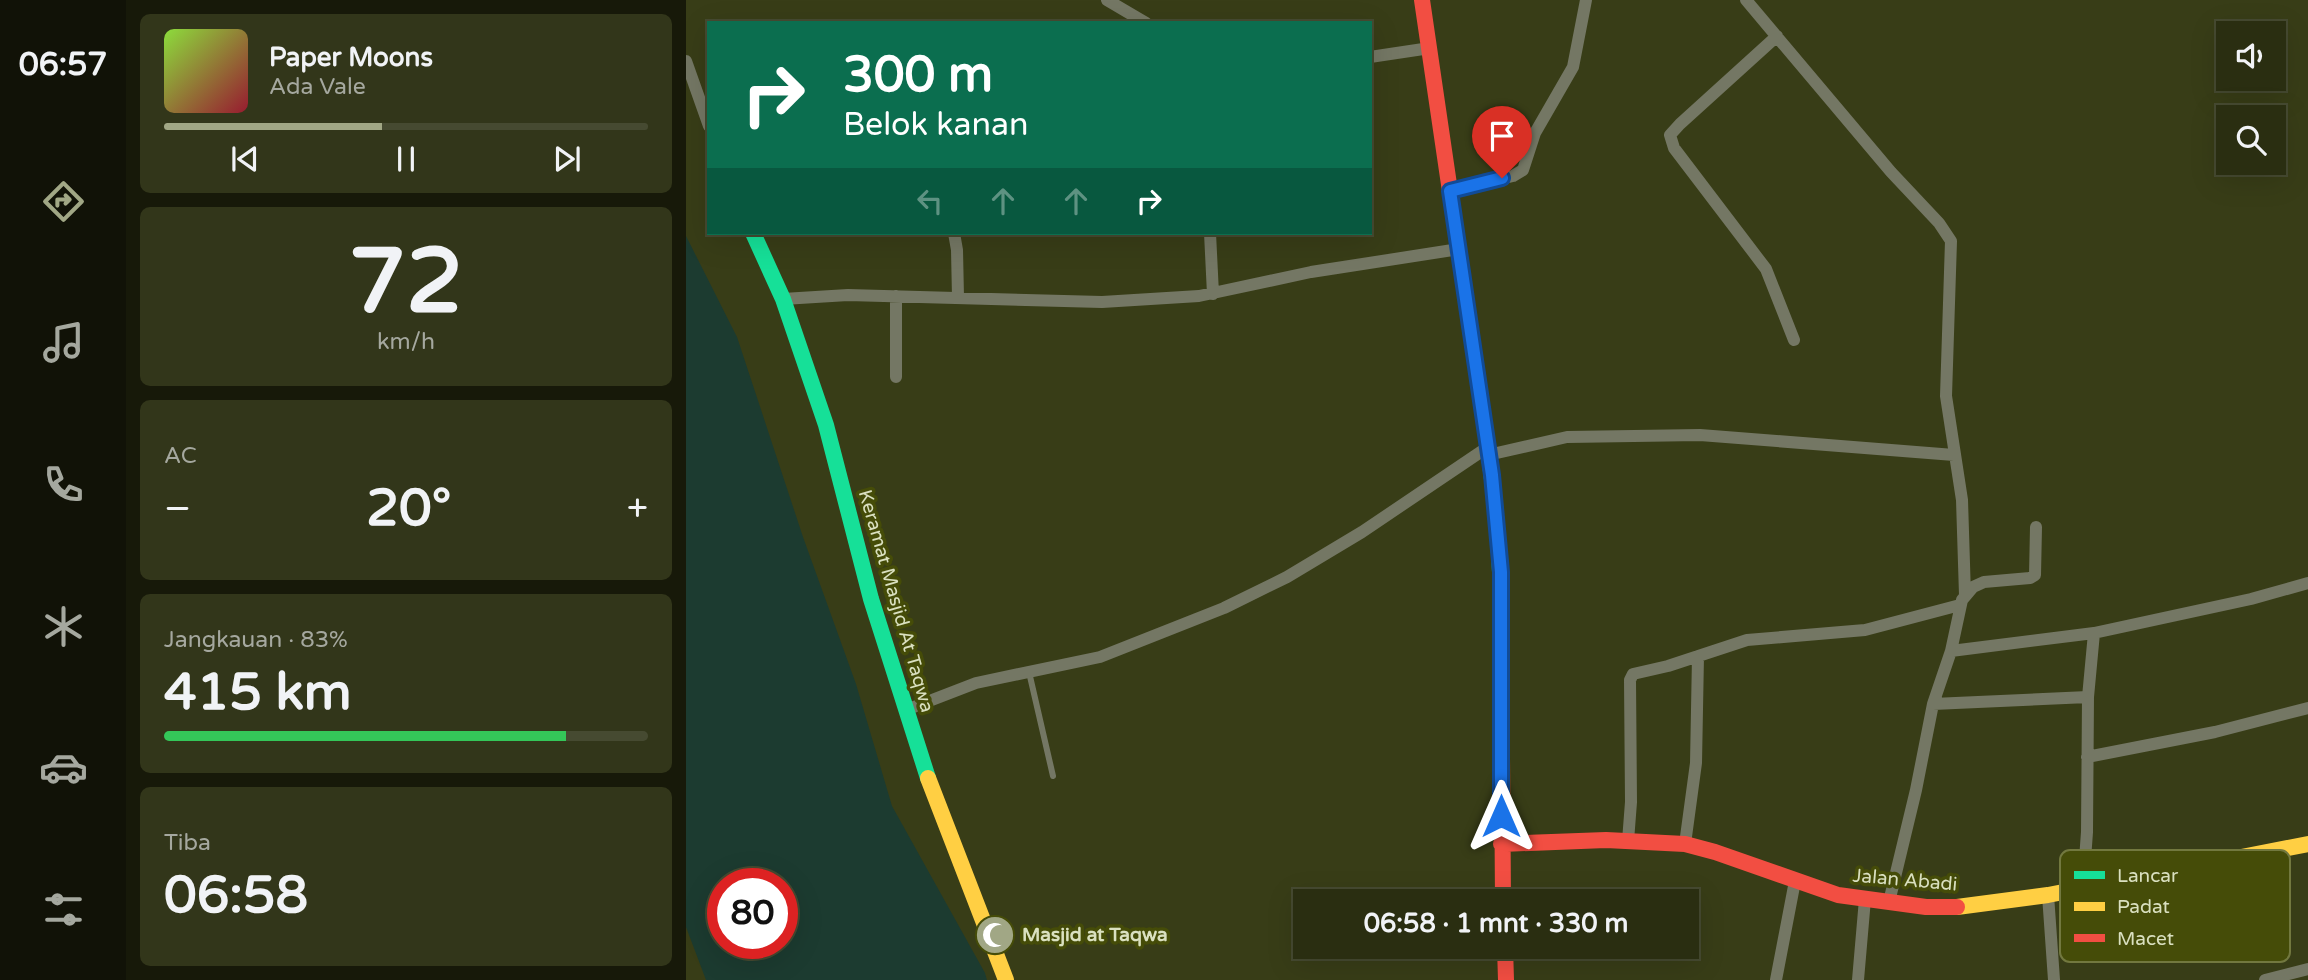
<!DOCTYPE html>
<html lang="id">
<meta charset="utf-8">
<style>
:root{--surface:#2a2e11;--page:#32361a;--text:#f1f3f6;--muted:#a5a89f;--line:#464a31;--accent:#a1a785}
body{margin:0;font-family:"Varela Round",sans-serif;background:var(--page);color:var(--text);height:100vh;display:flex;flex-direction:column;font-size:26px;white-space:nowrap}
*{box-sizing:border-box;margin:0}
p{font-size:23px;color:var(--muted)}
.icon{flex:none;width:38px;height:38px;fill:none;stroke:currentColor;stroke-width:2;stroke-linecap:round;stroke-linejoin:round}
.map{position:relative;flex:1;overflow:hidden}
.sheet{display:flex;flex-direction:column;gap:14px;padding:14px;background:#171909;width:560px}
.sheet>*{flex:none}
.top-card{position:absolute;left:21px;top:21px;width:665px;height:214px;border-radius:0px;box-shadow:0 7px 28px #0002,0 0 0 2px var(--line);background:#0b6e4f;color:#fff;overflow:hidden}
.buttons{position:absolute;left:1530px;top:21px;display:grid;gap:14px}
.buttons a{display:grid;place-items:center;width:70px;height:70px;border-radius:0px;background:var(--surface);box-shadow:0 7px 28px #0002,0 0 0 2px var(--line);font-size:35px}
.speed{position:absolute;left:21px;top:868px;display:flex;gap:14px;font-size:35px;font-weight:700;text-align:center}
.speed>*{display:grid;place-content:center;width:91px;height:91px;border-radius:50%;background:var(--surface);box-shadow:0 7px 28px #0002,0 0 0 2px var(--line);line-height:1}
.speed .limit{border:10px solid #d22;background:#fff;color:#111}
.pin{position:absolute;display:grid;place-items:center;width:60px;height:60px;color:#fff;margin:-72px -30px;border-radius:50% 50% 50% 0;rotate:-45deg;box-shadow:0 0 7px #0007}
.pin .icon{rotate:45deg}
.me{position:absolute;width:77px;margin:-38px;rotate:0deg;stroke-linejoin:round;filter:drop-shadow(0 0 5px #0008)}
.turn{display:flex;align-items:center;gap:24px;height:147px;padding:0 21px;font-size:32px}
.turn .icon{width:91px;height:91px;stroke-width:2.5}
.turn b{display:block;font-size:49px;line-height:60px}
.lanes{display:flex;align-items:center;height:66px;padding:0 21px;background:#0003;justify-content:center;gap:35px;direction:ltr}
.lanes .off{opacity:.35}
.big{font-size:52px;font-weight:700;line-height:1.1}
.sheet .tile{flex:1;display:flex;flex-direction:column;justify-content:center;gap:10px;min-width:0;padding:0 24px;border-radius:10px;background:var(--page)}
.sheet .dial{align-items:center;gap:0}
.dial b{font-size:91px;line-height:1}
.song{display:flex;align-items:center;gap:21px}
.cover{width:84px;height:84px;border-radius:10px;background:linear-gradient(135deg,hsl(90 70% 55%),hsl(350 70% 35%))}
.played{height:7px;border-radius:4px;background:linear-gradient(90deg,var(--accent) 45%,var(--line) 45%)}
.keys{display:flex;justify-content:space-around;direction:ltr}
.heat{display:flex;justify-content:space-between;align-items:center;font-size:38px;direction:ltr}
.charge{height:10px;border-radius:5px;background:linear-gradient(90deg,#34c759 83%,var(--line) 0)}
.trip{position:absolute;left:607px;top:889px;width:406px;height:70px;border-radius:0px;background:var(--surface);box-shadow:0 7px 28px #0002,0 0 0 2px var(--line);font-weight:700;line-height:70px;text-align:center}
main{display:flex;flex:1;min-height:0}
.dock{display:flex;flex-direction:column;width:126px;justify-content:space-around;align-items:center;background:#111207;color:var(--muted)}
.dock .icon{width:49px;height:49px}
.dock .on{color:var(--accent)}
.dock b{font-size:32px;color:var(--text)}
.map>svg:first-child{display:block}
.water{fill:#1c3b30;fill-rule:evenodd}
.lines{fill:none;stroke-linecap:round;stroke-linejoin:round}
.lane{stroke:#747764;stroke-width:6}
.street{stroke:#747764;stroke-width:12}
.fast{stroke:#16e098;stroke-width:16}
.slow{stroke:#ffcf43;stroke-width:16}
.jam{stroke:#f24e42;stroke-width:16}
.route-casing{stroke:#114b97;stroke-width:18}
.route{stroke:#1a73e8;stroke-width:12}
.labels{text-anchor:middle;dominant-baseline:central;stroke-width:7;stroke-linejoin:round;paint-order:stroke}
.street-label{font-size:19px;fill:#dae0c0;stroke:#454c08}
.poi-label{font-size:19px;font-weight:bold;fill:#dae0c0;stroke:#454c08;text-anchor:start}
.key{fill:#454c08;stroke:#72783f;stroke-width:2}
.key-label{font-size:19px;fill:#dae0c0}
</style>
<main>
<nav class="dock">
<b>06:57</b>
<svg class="icon on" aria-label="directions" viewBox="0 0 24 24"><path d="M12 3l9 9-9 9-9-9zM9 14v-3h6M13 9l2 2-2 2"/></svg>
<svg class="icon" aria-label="music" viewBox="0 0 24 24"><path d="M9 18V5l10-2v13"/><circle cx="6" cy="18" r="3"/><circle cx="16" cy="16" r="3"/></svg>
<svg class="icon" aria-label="phone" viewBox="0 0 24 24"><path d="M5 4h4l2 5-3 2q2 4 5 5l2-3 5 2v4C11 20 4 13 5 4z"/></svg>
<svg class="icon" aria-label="climate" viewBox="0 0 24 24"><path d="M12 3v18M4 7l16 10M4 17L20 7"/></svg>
<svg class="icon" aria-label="car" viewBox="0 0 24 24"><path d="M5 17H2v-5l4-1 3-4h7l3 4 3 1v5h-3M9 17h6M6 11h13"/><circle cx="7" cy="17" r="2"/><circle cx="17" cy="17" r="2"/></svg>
<svg class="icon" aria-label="filters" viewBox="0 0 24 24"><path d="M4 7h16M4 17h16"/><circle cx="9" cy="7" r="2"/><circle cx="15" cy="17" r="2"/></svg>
</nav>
<section class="sheet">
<div class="tile">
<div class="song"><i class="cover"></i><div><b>Paper Moons</b><p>Ada Vale</p></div></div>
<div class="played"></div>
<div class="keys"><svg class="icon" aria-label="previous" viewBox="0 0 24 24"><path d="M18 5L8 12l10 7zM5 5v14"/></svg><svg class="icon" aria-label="pause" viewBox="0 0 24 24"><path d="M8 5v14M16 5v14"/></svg><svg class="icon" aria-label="next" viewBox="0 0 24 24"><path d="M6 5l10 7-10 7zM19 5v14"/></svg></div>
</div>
<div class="tile dial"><b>72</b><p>km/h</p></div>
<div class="tile"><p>AC</p>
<div class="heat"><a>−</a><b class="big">20°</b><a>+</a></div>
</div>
<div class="tile"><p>Jangkauan · 83%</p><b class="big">415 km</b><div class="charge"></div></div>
<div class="tile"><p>Tiba</p><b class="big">06:58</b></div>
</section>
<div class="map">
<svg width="1622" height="980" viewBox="0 0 1622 980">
<rect width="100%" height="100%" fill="#383d17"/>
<path class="water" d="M0,236L51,337L117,537L170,684L206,806L299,973L301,980H20L0,927ZM37,884H96V943H37Z"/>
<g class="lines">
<path class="lane" d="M343,672L367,776"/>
<path class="street" d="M421,0L460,23
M1060,0L1205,172L1253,223L1265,241L1260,396L1276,500L1279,595
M1091,36L994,124L984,135L988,148L1080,269L1108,340
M684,57L744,48
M0,61L23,126
M764,191L827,176L837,170L849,133L887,67L900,0
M268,233L271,250L272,297
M524,233L527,294
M97,299L162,295L416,302L513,296L625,272L773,249
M210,377V296
M802,455L881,437L1014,435L1268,455
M1265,651L1408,633L1565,599L1622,583
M1247,704L1402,697
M220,710L290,683L414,657L538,608L601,577L676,532L802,447
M1401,757L1529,732L1622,708
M942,841L945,802L944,680L947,674L982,666L1061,640L1179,630L1274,605
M999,844L1010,763L1012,656
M1397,887L1401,832L1402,697L1408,633
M1362,895L1368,980
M1203,902L1230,790L1247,704L1265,651L1276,600L1287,587L1298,582L1344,578L1349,575L1350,527
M1090,980L1109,881
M1172,980L1179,899
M1579,980L1622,969"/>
<path class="fast" d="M67,233L97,299L140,425L185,599L242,778
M783,321C797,417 815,513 815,611"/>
<path class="slow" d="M242,778L320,980
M1271,907L1362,895L1622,844"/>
<path class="jam" d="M736,0L783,321
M815,611L817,901
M815,844L920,840L999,844L1029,852L1152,895L1240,907H1271
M819,947L820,980"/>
</g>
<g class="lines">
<g class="route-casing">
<path id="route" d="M815,816V572L806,475L764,191L816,178"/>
</g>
<use href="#route" class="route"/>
</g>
<defs>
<g id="mosque-disc" transform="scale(2.0125)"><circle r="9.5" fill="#a1a785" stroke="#454c08"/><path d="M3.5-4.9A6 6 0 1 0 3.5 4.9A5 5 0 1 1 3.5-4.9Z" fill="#fff"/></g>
</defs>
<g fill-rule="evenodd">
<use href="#mosque-disc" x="309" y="935"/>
</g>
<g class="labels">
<g class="street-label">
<text transform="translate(210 601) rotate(74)">Keramat Masjid At Taqwa</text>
<text transform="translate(1219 880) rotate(5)">Jalan Abadi</text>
</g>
<g class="poi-label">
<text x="336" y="935">Masjid at Taqwa</text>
</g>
</g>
<rect x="1374" y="850" width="230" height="112" rx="10" class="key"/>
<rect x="1388" y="871" width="31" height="8" fill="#16e098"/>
<rect x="1388" y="902" width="31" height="9" fill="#ffcf43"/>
<rect x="1388" y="934" width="31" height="8" fill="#f24e42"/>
<g class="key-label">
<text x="1431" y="882">Lancar</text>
<text x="1431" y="913">Padat</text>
<text x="1431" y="945">Macet</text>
</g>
</svg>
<div class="buttons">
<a><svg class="icon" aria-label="sound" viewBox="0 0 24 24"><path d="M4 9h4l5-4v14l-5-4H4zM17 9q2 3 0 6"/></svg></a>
<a><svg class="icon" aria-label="search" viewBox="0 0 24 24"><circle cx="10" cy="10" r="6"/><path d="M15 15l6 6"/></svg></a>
</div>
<div class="speed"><div class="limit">80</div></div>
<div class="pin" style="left:816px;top:178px;background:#d93025"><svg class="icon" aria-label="arrive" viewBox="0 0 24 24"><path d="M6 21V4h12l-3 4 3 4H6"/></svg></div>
<svg class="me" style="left:815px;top:816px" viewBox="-20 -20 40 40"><path d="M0-17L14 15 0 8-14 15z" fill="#1a73e8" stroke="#fff" stroke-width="4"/></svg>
<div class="trip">06:58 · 1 mnt · 330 m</div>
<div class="top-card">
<div class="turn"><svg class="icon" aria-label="right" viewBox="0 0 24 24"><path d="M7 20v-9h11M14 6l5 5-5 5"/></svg><div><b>300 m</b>Belok kanan</div></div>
<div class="lanes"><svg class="icon off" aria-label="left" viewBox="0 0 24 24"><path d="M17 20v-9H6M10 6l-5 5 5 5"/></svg><svg class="icon off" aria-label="ahead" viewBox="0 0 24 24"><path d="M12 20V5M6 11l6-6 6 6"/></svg><svg class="icon off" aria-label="ahead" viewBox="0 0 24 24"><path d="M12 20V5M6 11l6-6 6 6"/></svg><svg class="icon" aria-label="right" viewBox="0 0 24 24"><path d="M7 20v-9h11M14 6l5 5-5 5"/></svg></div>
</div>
</div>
</main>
